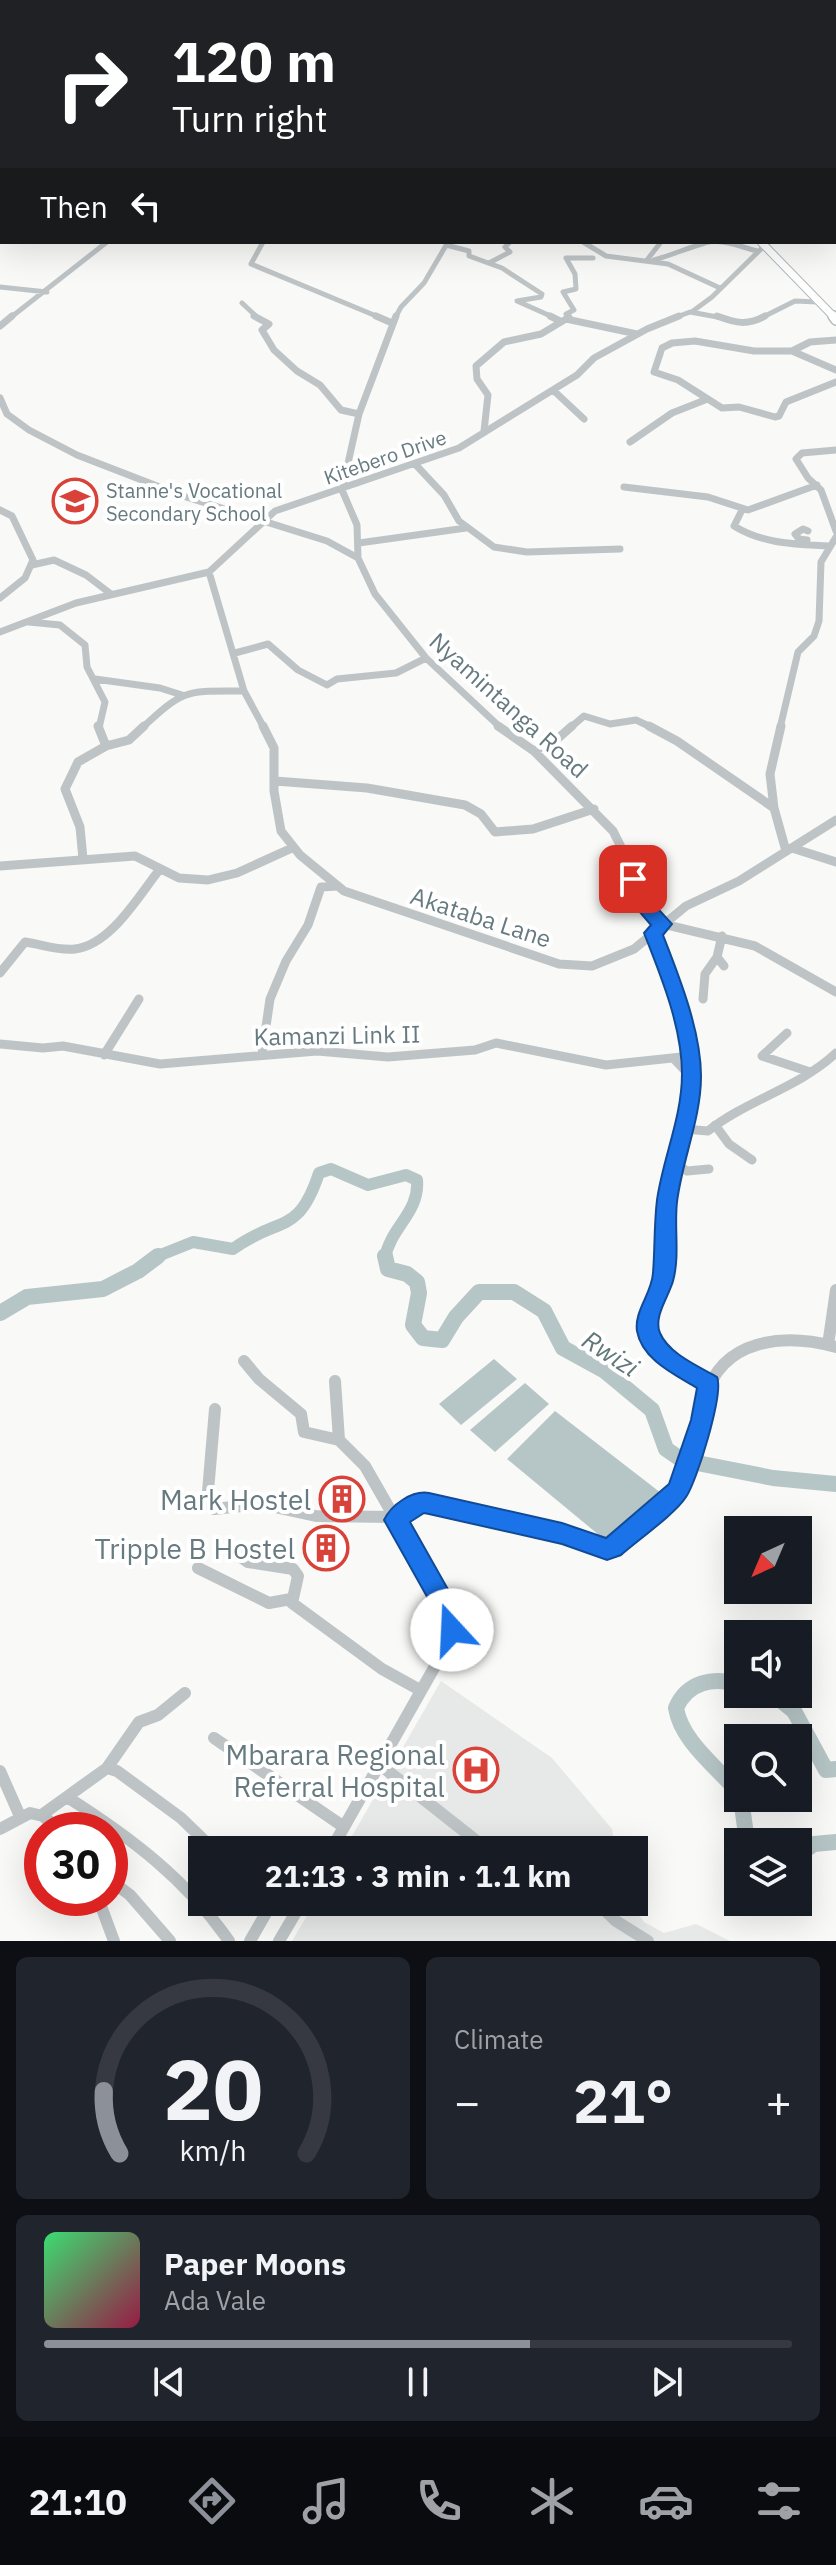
<!DOCTYPE html>
<meta charset="utf-8">
<style>
:root{--surface:#171b24;--page:#20242c;--text:#f1f3f6;--muted:#9ea1a6;--line:#363941;--accent:#8c9099}
body{margin:0;font-family:"IBM Plex Sans",sans-serif;background:var(--page);color:var(--text);height:100vh;display:flex;flex-direction:column;font-size:30px;white-space:nowrap}
*{box-sizing:border-box;margin:0}
p{font-size:26px;color:var(--muted)}
.icon{flex:none;width:44px;height:44px;fill:none;stroke:currentColor;stroke-width:2;stroke-linecap:round;stroke-linejoin:round}
.map{position:relative;height:1941px;overflow:hidden}
.details{display:flex;flex-direction:column;gap:16px;padding:16px;background:#0d0f14;flex:1}
.details>*{flex:none}
.guide{position:absolute;left:0px;top:0px;width:836px;height:244px;box-shadow:0 8px 32px #0002;background:#202124;color:#fff;overflow:hidden}
.needle{width:52px;rotate:224deg}
.buttons{position:absolute;left:724px;top:1516px;display:grid;gap:16px}
.buttons a{display:grid;place-items:center;width:88px;height:88px;border-radius:0px;background:var(--surface);box-shadow:0 8px 32px #0002;font-size:40px}
.speed{position:absolute;left:24px;top:1812px;display:flex;gap:16px;font-size:40px;font-weight:700;text-align:center}
.speed>*{display:grid;place-content:center;width:104px;height:104px;border-radius:50%;background:var(--surface);box-shadow:0 8px 32px #0002;line-height:1}
.speed .limit{border:12px solid #d22;background:#fff;color:#111}
.pin{position:absolute;display:grid;place-items:center;width:68px;height:68px;color:#fff;margin:-34px;border-radius:16px;box-shadow:0 4px 12px #0006}
.me{position:absolute;width:88px;margin:-44px;rotate:340deg;stroke-linejoin:round;filter:drop-shadow(0 0 6px #0008)}
.turn{display:flex;align-items:center;gap:28px;height:168px;padding:0 40px;font-size:36px}
.turn .icon{width:104px;height:104px;stroke-width:2.5}
.turn b{display:block;font-size:56px;line-height:68px}
.then{display:flex;align-items:center;height:76px;padding:0 40px;background:#0003;gap:16px;font-size:30px}
.big{font-size:60px;font-weight:700;line-height:1.1}
.details .tile{flex:1;display:flex;flex-direction:column;justify-content:center;gap:12px;min-width:0;padding:0 28px;border-radius:12px;background:var(--page)}
.details .dial{align-items:center;gap:0}
.dial svg{height:208px;overflow:visible;fill:none;stroke:var(--line);stroke-width:7;stroke-linecap:round;text-anchor:middle}
.dial text{fill:var(--text);stroke:none}
.song{display:flex;align-items:center;gap:24px}
.cover{width:96px;height:96px;border-radius:12px;background:linear-gradient(135deg,hsl(140 70% 55%),hsl(340 70% 35%))}
.played{height:8px;border-radius:4px;background:linear-gradient(90deg,var(--accent) 65%,var(--line) 65%)}
.keys{display:flex;justify-content:space-around;direction:ltr}
.heat{display:flex;justify-content:space-between;align-items:center;font-size:44px;direction:ltr}
.details .tiles{flex:1;display:grid;gap:16px;grid-template-columns:1fr 1fr}
.tile:last-child{grid-column:span 2}
.trip{position:absolute;left:188px;top:1836px;width:460px;height:80px;border-radius:0px;background:var(--surface);box-shadow:0 8px 32px #0002;font-weight:700;line-height:80px;text-align:center}
.menu{display:flex;height:128px;justify-content:space-around;align-items:center;background:#090b0e;color:var(--muted)}
.menu .icon{width:56px;height:56px}
.menu .selected{color:var(--accent)}
.menu b{font-size:36px;color:var(--text)}
.map>svg:first-child{display:block}
.built{fill:#e7e9e8}
.water{fill:#b6c5c6}
.lines{fill:none;stroke-linecap:round;stroke-linejoin:round}
.river-far1{stroke:#b6c5c6;stroke-width:12}
.river{stroke:#b6c5c6;stroke-width:16}
.major-far1-casing{stroke:#b2b9bb;stroke-width:9}
.major-casing{stroke:#b2b9bb;stroke-width:12}
.minor-far3{stroke:#bec4c6;stroke-width:5}
.minor-far2{stroke:#bec4c6;stroke-width:7}
.minor-far1{stroke:#bec4c6;stroke-width:9}
.minor{stroke:#bec4c6;stroke-width:12}
.major-far1{stroke:#fff;stroke-width:7}
.major{stroke:#fff;stroke-width:9}
.route{fill:#1a73e8;stroke:#114b97;stroke-width:2}
.labels{text-anchor:middle;dominant-baseline:central;stroke-width:8;stroke-linejoin:round;paint-order:stroke}
.far-street-label{font-size:20px;fill:#667a80;stroke:#fff}
.far-poi-label{font-size:20px;fill:#667a80;stroke:#fff;text-anchor:start}
.street-label{font-size:24px;fill:#667a80;stroke:#fff}
.water-label{font-size:26px;font-style:italic;fill:#61787a;stroke:#fff}
.near-poi-label{font-size:28px;fill:#667a80;stroke:#fff;text-anchor:end}
</style>
<div class="map">
<svg width="836" height="1941" viewBox="0 0 836 1941">
<rect width="100%" height="100%" fill="#f9f9f7"/>
<path class="built" d="M441,1681L552,1758L612,1829L616,1850H344Z
M315,1902H630L644,1922L664,1933L696,1924L730,1941H292Z"/>
<path class="water" d="M494,1359L517,1379L461,1425L439,1404Z
M525,1383L549,1404L495,1452L470,1430Z
M555,1411L661,1493L611,1545L507,1459Z"/>
<g class="lines">
<path class="river-far1" d="M153,1258L193,1242L233,1249C279,1215 298,1237 319,1173L331,1169L368,1185L406,1175L417,1180C420,1212 390,1228 385,1258"/>
<path class="river" d="M385,1256L388,1269L407,1274L417,1282L419,1293L413,1325L423,1338L442,1340L456,1317L479,1292H514L544,1311L563,1348L605,1371L652,1410L666,1449L682,1460L773,1478L836,1484
M0,1313L27,1297L103,1289L138,1271L158,1256
M738,1685C714,1676 687,1682 676,1708C681,1741 718,1768 738,1792
M773,1694L794,1711L826,1770L836,1769
M741,1798L747,1842
M798,1855L814,1844L836,1842"/>
<g class="major-far1-casing">
<path id="major-far1" d="M761,242L835,318"/>
</g>
<g class="major-casing">
<path id="major" d="M833,316L836,320"/>
</g>
<path class="minor-far3" d="M749,0L758,2
M365,2L373,0
M732,2L735,0
M263,242L251,264L381,318
M583,242L606,256L668,264L720,288
M446,245L469,251V256L502,268L542,294L541,297L517,301L555,318
M647,260L661,242
M654,260C671,255 688,248 705,243C720,238 742,247 757,251
M489,263L510,252L505,247L510,242
M0,287L47,292
M242,303L258,318
M693,311L712,297L761,249
M10,318L107,242
M395,318L401,307L424,283L448,242
M570,318L566,314L574,310L563,292L576,289L575,274L566,258H593
M674,318L690,312L723,318
M761,318L795,301L817,302"/>
<path class="minor-far2" d="M254,316L269,324L262,330L274,350L297,371L320,385L341,410L359,414
M376,316L392,323
M550,316L560,321
M568,316L570,319
M717,316C736,323 747,326 765,316
M0,326L12,316
M792,351L810,342L836,340
M836,370L792,351H754L695,341L672,343L662,348L654,372L678,380L722,408L739,407L775,417L779,416L786,402L836,382
M553,390L584,419
M0,398L7,414L29,430L77,455L183,496L327,541L358,558L375,594L426,658L501,728
M484,431L488,395L477,379L476,366L504,342L541,334L566,319L637,334
M630,442L672,413L705,400
M836,450L802,453L796,459L808,478L821,490L836,531
M415,464L444,495L459,521L494,547L527,552L620,549
M624,487L708,497L748,510L817,485
M0,510L12,516L33,560L25,578L0,598
M742,510L734,526C763,544 795,544 828,546
M807,540L799,539L795,534L803,529L808,531
M359,543L466,528
M358,558L357,525L342,490L359,414L396,316
M32,565L54,560L86,575L111,594
M209,572L244,691L264,728
M29,622L60,625L85,645L87,667L105,702L99,728
M0,632L76,603L209,572L275,511L459,448L577,375L594,358L647,329L679,316
M235,653L268,644L298,670L327,685L337,679L396,673L426,658
M95,679L160,688L182,695
M142,728C185,688 186,691 244,691
M570,728L584,716L610,724L636,720L653,728
M780,728L798,652L814,636L819,621L821,562L836,537"/>
<path class="minor-far1" d="M98,726L106,746
M263,726L274,748V791L281,831L300,855L344,891L559,964L592,966L634,949L686,906L739,881L836,820
M498,726L534,751L613,831L627,859L639,899L650,914L663,924L755,946L836,992
M649,726L677,741L774,808
M781,726L770,774L774,808L786,851
M534,751L555,741L572,726
M275,781L367,788L465,805L481,814L495,832L533,829L594,809
M792,848L836,862
M83,859L80,827L65,789L78,762L106,746L129,740L144,726
M0,866L135,856L179,878L208,880L237,873L292,848
M653,933L679,1005L691,1063L688,1109L667,1199L664,1258
M722,936L717,957L724,966
M0,973L25,942C41,944 58,951 75,949C111,945 139,895 160,869
M703,999L705,974L717,957
M787,1033L762,1056L810,1072
M0,1044L43,1048L63,1046L160,1064L317,1051L388,1057L475,1050L496,1043L606,1065L691,1056
M262,1054L270,999L286,961L308,925L321,887L338,886
M104,1055L139,999
M674,1059L692,1078
M715,1125L729,1144L752,1160
M684,1129L708,1131C747,1100 800,1087 836,1053
M675,1164L687,1171L709,1169"/>
<path class="minor" d="M664,1256C663,1283 655,1294 649,1318C641,1353 685,1370 709,1384
M828,1345L836,1290
M244,1361L259,1379L301,1414L304,1432L339,1440L365,1466L451,1616L452,1630L447,1645L331,1850
M335,1381L339,1440
M215,1409L207,1503L214,1509L261,1504L316,1516L394,1517
M396,1520L422,1502L562,1533L607,1549C637,1536 673,1506 686,1475C697,1451 698,1423 705,1398C722,1338 784,1333 836,1347
M231,1550L248,1562L293,1569L298,1576L292,1603L382,1669L420,1690
M198,1568L269,1603L291,1599
M214,1738L344,1827
M379,1764L488,1850
M107,1768L139,1722L158,1715L185,1693
M0,1771L19,1814
M67,1797C130,1837 186,1879 229,1941
M43,1814L107,1768L117,1771L181,1818L214,1850
M0,1829L30,1813L43,1816L60,1830
M110,1880L130,1895L170,1941
M98,1898L114,1941
M596,1902L616,1921L648,1941
M250,1941L266,1913L260,1902
M279,1941L302,1902"/>
<use href="#major-far1" class="major-far1"/>
<use href="#major" class="major"/>
</g>
<path class="route" d="M633,873L639,875L648,898L672,924L663,935C679,976 701,1031 701,1076C701,1119 682,1160 677,1202C674,1227 680,1256 673,1281C669,1296 653,1317 660,1333C669,1354 698,1366 717,1377C724,1393 697,1481 686,1497C675,1514 638,1540 621,1555L607,1560L562,1544L429,1514L424,1513L410,1522L463,1616L464,1630L460,1638L452,1642L443,1638L439,1618L384,1520C391,1505 412,1490 429,1493L562,1523L606,1538L669,1484L691,1420L697,1388C676,1375 642,1360 637,1331C634,1311 652,1293 653,1273C655,1249 654,1224 657,1200C663,1158 682,1117 682,1074C682,1027 661,976 644,933L651,925L633,904L625,879Z"/>
<defs>
<g id="school-ring" transform="scale(2.3)"><circle r="9.5" fill="#fff" stroke="#d84239" stroke-width="1.5"/><path d="M0-5L7-2L0 1L-7-2ZM-4 1L0 2.5L4 1V4Q0 6-4 4Z" fill="#d84239"/></g>
<g id="building-ring" transform="scale(2.3)"><circle r="9.5" fill="#fff" stroke="#d84239" stroke-width="1.5"/><path d="M-4-6H4V6H1V3H-1V6H-4ZM-2.5-4.3h1.7v1.8h-1.7ZM.8-4.3h1.7v1.8H.8ZM-2.5-1h1.7V.8h-1.7ZM.8-1h1.7V.8H.8Z" fill="#d84239"/></g>
<g id="hospital-ring" transform="scale(2.3)"><circle r="9.5" fill="#fff" stroke="#d84239" stroke-width="1.5"/><path d="M-5-5h3v3.5h4V-5h3V5h-3V1.5h-4V5h-3Z" fill="#d84239"/></g>
</defs>
<g fill-rule="evenodd">
<use href="#school-ring" x="75" y="501"/>
<use href="#building-ring" x="342" y="1499"/>
<use href="#building-ring" x="326" y="1548"/>
<use href="#hospital-ring" x="476" y="1770"/>
</g>
<g class="labels">
<g class="far-street-label">
<text transform="translate(385 457) rotate(-19)">Kitebero Drive</text>
</g>
<g class="far-poi-label">
<text x="106" y="490">Stanne's Vocational<tspan x="106" dy="23">Secondary School</tspan></text>
</g>
<g class="street-label">
<text transform="translate(509 705) rotate(42)">Nyamintanga Road</text>
<text transform="translate(481 917) rotate(18)">Akataba Lane</text>
<text transform="translate(337 1035) rotate(-1)">Kamanzi Link II</text>
</g>
<g class="water-label">
<text transform="translate(611 1353) rotate(33)">Rwizi</text>
</g>
<g class="near-poi-label">
<text x="311" y="1499">Mark Hostel</text>
<text x="295" y="1548">Tripple B Hostel</text>
<text x="445" y="1754">Mbarara Regional<tspan x="445" dy="32">Referral Hospital</tspan></text>
</g>
</g>
</svg>
<div class="buttons">
<a><svg class="needle" viewBox="-14 -14 28 28"><path d="M0-13l5 13h-10z" fill="#e53935"/><path d="M0 13l5-13h-10z" fill="#9ea1a6"/></svg></a>
<a><svg class="icon" aria-label="sound" viewBox="0 0 24 24"><path d="M4 9h4l5-4v14l-5-4H4zM17 9q2 3 0 6"/></svg></a>
<a><svg class="icon" aria-label="search" viewBox="0 0 24 24"><circle cx="10" cy="10" r="6"/><path d="M15 15l6 6"/></svg></a>
<a><svg class="icon" aria-label="layers" viewBox="0 0 24 24"><path d="M12 4l9 5-9 5-9-5zM3 14l9 5 9-5"/></svg></a>
</div>
<div class="speed"><div class="limit">30</div></div>
<div class="pin" style="left:633px;top:879px;background:#d93025"><svg class="icon" aria-label="arrive" viewBox="0 0 24 24"><path d="M6 21V4h12l-3 4 3 4H6"/></svg></div>
<svg class="me" style="left:452px;top:1630px" viewBox="-20 -20 40 40"><circle r="19" fill="#fff"/><path d="M0-13L10 11 0 6-10 11z" fill="#1a73e8"/></svg>
<div class="trip">21:13 · 3 min · 1.1 km</div>
<div class="guide">
<div class="turn"><svg class="icon" aria-label="right" viewBox="0 0 24 24"><path d="M7 20v-9h11M14 6l5 5-5 5"/></svg><div><b>120 m</b>Turn right</div></div>
<div class="then">Then<svg class="icon" aria-label="left" viewBox="0 0 24 24"><path d="M17 20v-9H6M10 6l-5 5 5 5"/></svg></div>
</div>
</div>
<section class="details">
<div class="tiles">
<div class="tile dial"><svg viewBox="0 0 100 80">
<path d="M14 69A42 42 0 1 1 86 69"/>
<path d="M14 69A42 42 0 0 1 8 45" stroke="#8c9099"/>
<text x="50" y="56" font-size="32" font-weight="700">20</text>
<text x="50" y="72" font-size="11">km/h</text>
</svg></div>
<div class="tile"><p>Climate</p>
<div class="heat"><a>−</a><b class="big">21°</b><a>+</a></div>
</div>
<div class="tile">
<div class="song"><i class="cover"></i><div><b>Paper Moons</b><p>Ada Vale</p></div></div>
<div class="played"></div>
<div class="keys"><svg class="icon" aria-label="previous" viewBox="0 0 24 24"><path d="M18 5L8 12l10 7zM5 5v14"/></svg><svg class="icon" aria-label="pause" viewBox="0 0 24 24"><path d="M8 5v14M16 5v14"/></svg><svg class="icon" aria-label="next" viewBox="0 0 24 24"><path d="M6 5l10 7-10 7zM19 5v14"/></svg></div>
</div>
</div>
</section>
<nav class="menu">
<b>21:10</b>
<svg class="icon selected" aria-label="directions" viewBox="0 0 24 24"><path d="M12 3l9 9-9 9-9-9zM9 14v-3h6M13 9l2 2-2 2"/></svg>
<svg class="icon" aria-label="music" viewBox="0 0 24 24"><path d="M9 18V5l10-2v13"/><circle cx="6" cy="18" r="3"/><circle cx="16" cy="16" r="3"/></svg>
<svg class="icon" aria-label="phone" viewBox="0 0 24 24"><path d="M5 4h4l2 5-3 2q2 4 5 5l2-3 5 2v4C11 20 4 13 5 4z"/></svg>
<svg class="icon" aria-label="climate" viewBox="0 0 24 24"><path d="M12 3v18M4 7l16 10M4 17L20 7"/></svg>
<svg class="icon" aria-label="car" viewBox="0 0 24 24"><path d="M5 17H2v-5l4-1 3-4h7l3 4 3 1v5h-3M9 17h6M6 11h13"/><circle cx="7" cy="17" r="2"/><circle cx="17" cy="17" r="2"/></svg>
<svg class="icon" aria-label="filters" viewBox="0 0 24 24"><path d="M4 7h16M4 17h16"/><circle cx="9" cy="7" r="2"/><circle cx="15" cy="17" r="2"/></svg>
</nav>
